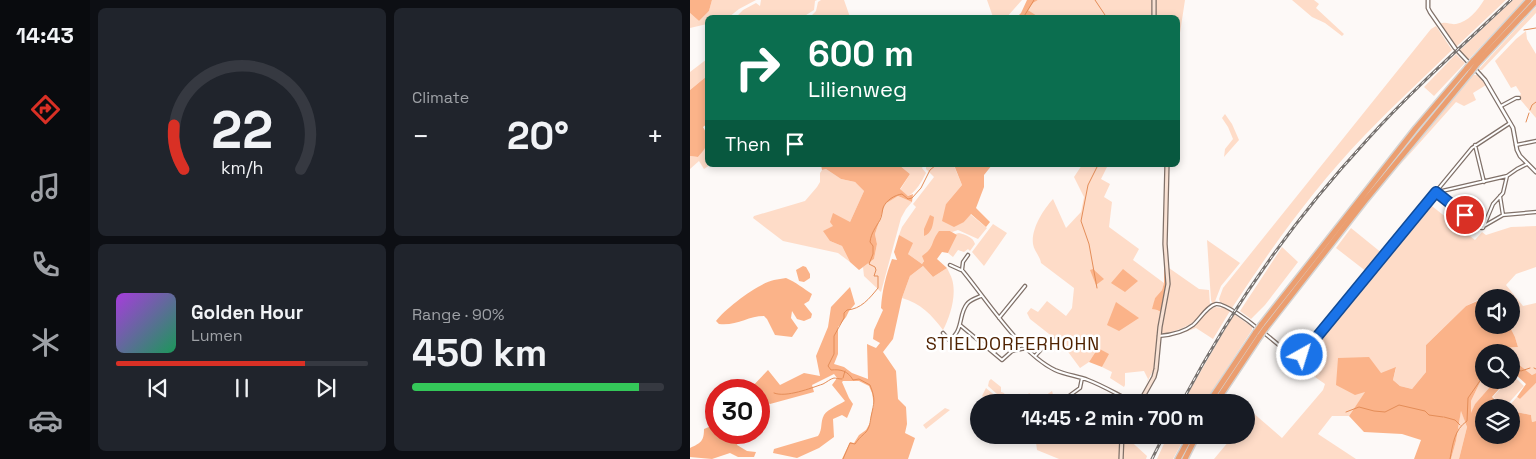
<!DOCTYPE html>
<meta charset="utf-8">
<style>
:root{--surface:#171b24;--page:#20242c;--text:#f1f3f6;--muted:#9ea1a6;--line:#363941;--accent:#d93025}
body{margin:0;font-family:"Space Grotesk",sans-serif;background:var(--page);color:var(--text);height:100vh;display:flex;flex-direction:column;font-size:19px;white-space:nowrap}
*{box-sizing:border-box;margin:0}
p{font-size:16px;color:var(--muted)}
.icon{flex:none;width:28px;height:28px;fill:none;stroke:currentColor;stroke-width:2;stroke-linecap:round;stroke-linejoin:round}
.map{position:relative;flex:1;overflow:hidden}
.sheet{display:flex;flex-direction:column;gap:8px;padding:8px;background:#0d0f14;width:600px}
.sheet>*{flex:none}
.top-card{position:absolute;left:15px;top:15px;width:475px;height:152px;border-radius:8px;box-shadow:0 2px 8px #0003;background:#0b6e4f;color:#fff;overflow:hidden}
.tools{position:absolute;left:785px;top:289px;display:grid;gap:10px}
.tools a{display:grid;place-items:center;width:45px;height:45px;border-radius:50%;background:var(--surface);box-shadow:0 2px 8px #0003;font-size:25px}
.speed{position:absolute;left:15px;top:379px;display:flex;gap:10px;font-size:25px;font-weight:700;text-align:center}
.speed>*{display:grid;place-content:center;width:65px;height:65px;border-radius:50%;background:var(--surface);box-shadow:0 2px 8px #0003;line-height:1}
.speed .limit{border:8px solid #d22;background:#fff;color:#111}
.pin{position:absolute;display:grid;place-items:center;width:42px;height:42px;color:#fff;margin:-21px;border:2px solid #fff;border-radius:50%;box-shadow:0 1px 5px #0007}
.me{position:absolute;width:55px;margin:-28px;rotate:39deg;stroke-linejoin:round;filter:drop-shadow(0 0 4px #0008)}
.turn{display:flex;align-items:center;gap:18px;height:105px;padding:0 20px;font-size:22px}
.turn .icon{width:65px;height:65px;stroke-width:2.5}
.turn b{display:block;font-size:35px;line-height:42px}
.then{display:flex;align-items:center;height:48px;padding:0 20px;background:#0003;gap:10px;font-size:19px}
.big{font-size:38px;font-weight:700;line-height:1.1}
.sheet .tile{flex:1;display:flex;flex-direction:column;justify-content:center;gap:8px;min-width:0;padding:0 18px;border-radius:8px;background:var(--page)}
.sheet .dial{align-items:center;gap:0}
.dial svg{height:130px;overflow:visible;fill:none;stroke:var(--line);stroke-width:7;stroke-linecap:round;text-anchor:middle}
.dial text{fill:var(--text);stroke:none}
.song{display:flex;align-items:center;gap:15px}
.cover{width:60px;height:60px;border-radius:8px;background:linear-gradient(135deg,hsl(280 70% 55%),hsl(150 70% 35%))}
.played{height:5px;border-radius:2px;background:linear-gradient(90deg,var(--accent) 75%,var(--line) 75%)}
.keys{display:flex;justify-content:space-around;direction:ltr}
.heat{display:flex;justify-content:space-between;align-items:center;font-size:28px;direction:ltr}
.charge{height:8px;border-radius:4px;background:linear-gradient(90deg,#34c759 90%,var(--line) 0)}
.sheet .tiles{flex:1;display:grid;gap:8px;grid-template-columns:repeat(2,1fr)}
.trip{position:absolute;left:280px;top:394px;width:285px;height:50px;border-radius:25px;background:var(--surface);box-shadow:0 2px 8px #0003;font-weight:700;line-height:50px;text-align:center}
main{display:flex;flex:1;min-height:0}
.tab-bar{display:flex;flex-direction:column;width:90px;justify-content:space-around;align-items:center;background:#090b0e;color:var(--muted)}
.tab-bar .icon{width:35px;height:35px}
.tab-bar .current{color:var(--accent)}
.tab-bar b{font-size:22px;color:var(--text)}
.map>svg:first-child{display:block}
.green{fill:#fedcc8}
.forest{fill:#fbb389}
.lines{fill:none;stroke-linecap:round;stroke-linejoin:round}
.stream{stroke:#e48d58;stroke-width:1}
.minor-casing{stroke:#807169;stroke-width:4.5}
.tertiary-casing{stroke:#807169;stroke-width:5}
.secondary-casing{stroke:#807169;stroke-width:5.5}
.motorway-casing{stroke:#d5d4d3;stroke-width:8}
.minor{stroke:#fff;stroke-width:2}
.tertiary{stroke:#fff;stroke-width:2.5}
.secondary{stroke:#f9e2d4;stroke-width:3}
.motorway{stroke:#eb9e70;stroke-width:5}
.rail-casing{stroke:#787370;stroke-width:3}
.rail{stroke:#fff;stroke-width:1;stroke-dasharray:4;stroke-linecap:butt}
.motorway-bridge-casing{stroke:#d5d4d3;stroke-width:8;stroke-linecap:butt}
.motorway-bridge{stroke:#eb9e70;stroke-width:5}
.route-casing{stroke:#114b97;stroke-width:12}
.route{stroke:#1a73e8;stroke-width:9}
.labels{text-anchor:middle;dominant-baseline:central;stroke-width:5;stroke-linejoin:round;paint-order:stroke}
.quarter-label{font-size:18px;letter-spacing:1px;fill:#4f2201;stroke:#fff}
</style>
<main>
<nav class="tab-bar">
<b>14:43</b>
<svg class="icon current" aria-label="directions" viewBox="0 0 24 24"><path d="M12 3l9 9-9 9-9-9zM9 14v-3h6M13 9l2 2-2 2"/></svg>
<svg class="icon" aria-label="music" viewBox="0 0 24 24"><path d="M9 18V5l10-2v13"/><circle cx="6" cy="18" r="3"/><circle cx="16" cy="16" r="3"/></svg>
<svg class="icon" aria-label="phone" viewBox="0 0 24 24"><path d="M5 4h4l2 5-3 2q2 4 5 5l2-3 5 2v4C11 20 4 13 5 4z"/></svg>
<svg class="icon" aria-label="climate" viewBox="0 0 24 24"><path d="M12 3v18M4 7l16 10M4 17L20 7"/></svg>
<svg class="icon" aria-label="car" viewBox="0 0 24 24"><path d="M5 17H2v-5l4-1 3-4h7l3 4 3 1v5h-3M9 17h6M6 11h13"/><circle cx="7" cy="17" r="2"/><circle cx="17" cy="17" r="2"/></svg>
</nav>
<section class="sheet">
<div class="tiles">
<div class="tile dial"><svg viewBox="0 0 100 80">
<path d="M14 69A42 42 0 1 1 86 69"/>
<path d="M14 69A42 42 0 0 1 8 42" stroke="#d93025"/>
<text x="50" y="56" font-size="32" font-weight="700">22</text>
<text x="50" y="72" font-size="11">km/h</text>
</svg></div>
<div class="tile"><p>Climate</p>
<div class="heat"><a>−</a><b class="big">20°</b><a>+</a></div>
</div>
<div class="tile">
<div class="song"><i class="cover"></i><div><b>Golden Hour</b><p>Lumen</p></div></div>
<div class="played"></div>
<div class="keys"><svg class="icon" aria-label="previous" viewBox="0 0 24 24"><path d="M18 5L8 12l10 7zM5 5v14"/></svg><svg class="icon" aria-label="pause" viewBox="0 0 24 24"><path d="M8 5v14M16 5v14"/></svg><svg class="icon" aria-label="next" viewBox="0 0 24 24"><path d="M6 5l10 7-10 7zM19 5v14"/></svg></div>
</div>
<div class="tile"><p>Range · 90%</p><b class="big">450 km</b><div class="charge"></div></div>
</div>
</section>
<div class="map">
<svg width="846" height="459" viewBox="0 0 846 459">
<rect width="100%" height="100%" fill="#fdf9f7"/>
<path class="green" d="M22,0H66L49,9L39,17L18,18L17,24L0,28V13L9,21L19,11Z
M71,0H127L125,1L124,10L113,17H46L53,10L66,3L70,6Z
M131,0H154L160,17H120L126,11L128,2Z
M297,0H332L316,18L303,17Z
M348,0H463L462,17H346V16L338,10L343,3Z
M465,0H495L488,46V18H465Z
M602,0H624L629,4L626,8L654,34L652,36L635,23L622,17Z
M794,0H816L766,47L750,24C756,21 760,25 766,24C778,22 788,10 794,0Z
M823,0H835L778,60L769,51Z
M846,7V13L792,70H788Z
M746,26L762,50C733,78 703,106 674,136C624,188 581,248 542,308L530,302L529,299L533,288L741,29Z
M836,31L837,39L846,54V118L828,97L831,94L826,86L821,88L805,61L826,39Z
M766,54L775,63L744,96L734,87Z
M17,59V76L0,90V72Z
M783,75H787L796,85L783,93L786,100L774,106L766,102L709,166Z
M535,114L542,124L549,140L534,157L535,149L543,139L538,127L532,118Z
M17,145L18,165H20L14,169L9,161L0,169V156L8,157Z
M209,165H234L232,168L236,173C232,181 226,192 218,196L210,190L220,174Z
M236,165H266L264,166L272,185L256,204L274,222L280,214L297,228L288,239L268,230L262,232L260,231L244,243L232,264L218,254L209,235L212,227L226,207L223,204L244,177L236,169Z
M392,165H418L411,179L420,184L414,197L422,202L419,227L449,249L443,260L474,283L472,290L465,298L463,309L467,310L471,312L464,369L456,384L458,379L454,371L435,373V385L434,387L420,378L422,372L412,367L418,354L408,348L399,362L390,368L373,345L340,319L337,313L341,308L348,312L357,301L376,316L382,308L384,288L351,263C350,256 344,251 343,244C341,229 353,210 363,199L376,228L391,212L394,197L384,177Z
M136,169L151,179L165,182L174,191L160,222L143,226L140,241L152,246L160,262L148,253L93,241L63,218L64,216L115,201L127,187L130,182V173L132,170Z
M208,196L222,202L216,209L211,218L191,292L174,276L173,267L184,259L187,244L185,234L195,204Z
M738,203L785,240L792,232L796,235L821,227L846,226V267L826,274L816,285L833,306L846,303V373L842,375L823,360L821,362V352H809L813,348L828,347L825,337L819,325H821V298L796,296L776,306L736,345V372L722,389L710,386L703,380L706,368L676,391L659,416H642L628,434L666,459H524L544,435H556V420L562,412L592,438L633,390L635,384L615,370L609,361Z
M303,224L317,233L294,266L282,252Z
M661,228L693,254L677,272L646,248Z
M269,233C276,235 283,237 285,244L280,251L278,249L274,252L268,250L263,257L258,253L267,235L265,234Z
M517,240L550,263L531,286L524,304L522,303L521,300Z
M592,247L608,262L575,305L561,319L550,311Z
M233,266L243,277L257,268C259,272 261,276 262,279C267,295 260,317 253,330C242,315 230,303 212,298L220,276Z
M479,268L509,289L519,290L520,305C507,323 493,330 472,334L470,332L480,280Z
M525,307L534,308L540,311L523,339L506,328L495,332C506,325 514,313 525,307Z
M544,314L562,327V330L515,402H493Z
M794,374V380H806L785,404L781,415V401Z
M823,375L834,386L815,407L803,397L818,380H821Z
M301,379L311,387V392L314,393L315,395L318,396V400L314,401L313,396H310V394H307L298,386L299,381Z
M846,383V421L842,422L841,415L821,411V408H817L827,397L830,399Z
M296,388L313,402H301L292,396Z
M362,391L365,401L363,402H332L339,393L349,400Z
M381,395L399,402H367Z
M255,408L260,410L236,429L233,425Z
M771,410L777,427L769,459H761L766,441Z
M345,435H431L429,459H369L347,450Z
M434,435L457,456L456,459H433Z
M478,435H496L483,459H467Z"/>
<path class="forest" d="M0,0H22L19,11L9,21L0,13Z
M337,0H348L343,3L338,10L347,16L346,17H327L331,13Z
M17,76V124L13,127L17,134L15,137C20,145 13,151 8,157L0,156V90Z
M131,165H209L220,174L210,189L218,196L223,194L222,202L208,196L195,204L185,234L187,244L184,259L169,270L160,262L152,246L140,241L133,231L143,226L140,222L143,213L160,222L174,191L165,182L151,179L136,169L132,170Z
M264,165H302L294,175V187L286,208L300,222L296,227L281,214L274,222L264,227L252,221L256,204L272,185Z
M240,215L244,217C243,225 242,233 234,236V229Z
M249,231H260L267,235L258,253L252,252L247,259L257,268L243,277L233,266L220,276L212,298L203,339L193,352L206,371L208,399L216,407L217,424L215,433L225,438L218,459H152L160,442L164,443L169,435L176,430L180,423L181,415L184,405L182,393L179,386L169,381H153L152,382L159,398L163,404L157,418L152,415L143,419L144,437L129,448L107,458L83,453L84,449L128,436C133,429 130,422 134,415C138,409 149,405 155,401L142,385L147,378L144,374L122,385L124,392L80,404L69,398V390H59L78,370L90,385L114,373L130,376L126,356L138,327L141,307L160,287L165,304L159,311L156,317L148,327V354L144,364L154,367L162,373L178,379L177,344L186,348L190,343L183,339L184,330L193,310L191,308C192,291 196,275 202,259L207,260L204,252L209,235L223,243L218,254L232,264L234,261L232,256C245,247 240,243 249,231Z
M476,264L477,279L471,312L467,310L462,309L465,298L472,290L474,283V265Z
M113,266L116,267L120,274V278L114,282L109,281L106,270Z
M403,269L414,279L406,285L400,270Z
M433,269L448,281L435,292L421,283Z
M96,278C106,282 114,289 122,294L119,301L114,304L122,314L121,318L114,321L107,319L102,311L101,318L108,328L102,337L85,335L77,319L74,316C58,316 47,326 29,324L26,321C36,308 69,283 84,280C88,279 92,279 96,278Z
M794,298V325H819L825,337L828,347L813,348L809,352H794V374L781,401V413L785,404L806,380H817L802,397L813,407L794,408V435H821V411L841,415L842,422L846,421V459H769L777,427L771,411L766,441L761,459H724L731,440L712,434L674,432L659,416L675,392L665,395L646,385L648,358L679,357L691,373L706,367L703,380L710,386L722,389L736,372V345L776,306Z
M426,302L449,318L429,331L417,325Z
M408,348L419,354L412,367L399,362Z
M823,360L842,375L846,373V383L830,399L827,397L836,384L824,373L821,375V362Z
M26,424V432L46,433L49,435L47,445L57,451L66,452L64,457H48L40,453L22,459L0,457V448C11,443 14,441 14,429Z"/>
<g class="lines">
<path class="stream" d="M405,0L417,18
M333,18L344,0
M834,30L846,28
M840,110L842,105L846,102
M836,122L839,113
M407,288L399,244L391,221L398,185L408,165
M804,352L807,350L809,351
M811,352H818
M821,357V363
M821,367L831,371L840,368
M844,368L846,369
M153,378L155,371
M84,393C96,398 121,388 133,384C137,382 140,379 144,378C146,378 149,379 152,379
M656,412L669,407L684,411L695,412L709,405L735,411L739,415L753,417
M754,417L765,420L770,425
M153,459L160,443L165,444C169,438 172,436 176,432C180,427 180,422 181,417C184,402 186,400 180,385L169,379L163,380C158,371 151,369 141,370L138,366L144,354V336L154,318V313L157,310C171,309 179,299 188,288V276H184L186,270L185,267L179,264L183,254V246L180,242C181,233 186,227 190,220C192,216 192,212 193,208C196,200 205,195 212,194L218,199L222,198L231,188L240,170L246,165
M760,459C763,444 764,430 777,421L778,398L794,375"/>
<g class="minor-casing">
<path id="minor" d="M811,106L826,98H829
M785,145L794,182
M826,145L846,141
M748,191H752L817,176L827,169L837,164
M746,192L791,228H793L803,204L813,193L817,176
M810,196L813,215
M794,226L813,215L846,212
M278,255L273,262L272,270C297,300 330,353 365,370C376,375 388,376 398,380C414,386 428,395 443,402
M260,265L271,270
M309,318L335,286
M270,325L312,360L322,351L336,348
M573,332L607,360L782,148L820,123
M253,333L259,340C274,331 268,315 277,304C280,300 286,298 291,296
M469,336C481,335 494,332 503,325C510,319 517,306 526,304C535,303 560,322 567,328
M304,353L311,343
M345,356L362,338
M379,396L390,388L392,378"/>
</g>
<g class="tertiary-casing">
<path id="tertiary" d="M738,0V8L740,12L765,48L780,64
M784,68L795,80L823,128L827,150L830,156L846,172"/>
</g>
<g class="secondary-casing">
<path id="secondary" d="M464,18V0
M450,402L464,377L466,369L470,327L478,284L475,244L477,165
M431,459L432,435"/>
</g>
<g class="motorway-casing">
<path id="motorway" d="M783,61L839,0
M787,64L846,1
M571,325L726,128L777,68
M575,329L674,202L781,72
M519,402L566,332
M526,402L570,336
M488,459L501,435
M495,459L507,435"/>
</g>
<use href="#minor" class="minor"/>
<use href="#tertiary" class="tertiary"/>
<use href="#secondary" class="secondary"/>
<use href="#motorway" class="motorway"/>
<g class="rail-casing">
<path id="rail" d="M492,402C542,307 604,219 677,140C722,90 772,46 821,0
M462,459L474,435"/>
</g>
<use href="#rail" class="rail"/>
<g class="motorway-bridge-casing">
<path id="motorway-bridge" d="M777,68L783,61
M781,72L787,64
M566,332L571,325
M570,336L575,329"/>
</g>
<use href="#motorway-bridge" class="motorway-bridge"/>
</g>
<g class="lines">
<g class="route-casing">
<path id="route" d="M612,355L746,192L775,215"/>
</g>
<use href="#route" class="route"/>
</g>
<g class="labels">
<g class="quarter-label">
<text x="323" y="343">STIELDORFERHOHN</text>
</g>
</g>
</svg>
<div class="tools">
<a><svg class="icon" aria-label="sound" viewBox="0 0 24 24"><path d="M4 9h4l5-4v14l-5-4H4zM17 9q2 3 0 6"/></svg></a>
<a><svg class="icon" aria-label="search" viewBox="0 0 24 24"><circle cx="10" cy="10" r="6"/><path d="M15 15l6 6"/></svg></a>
<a><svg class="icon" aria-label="layers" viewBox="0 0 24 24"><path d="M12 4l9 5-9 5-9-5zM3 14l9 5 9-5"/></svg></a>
</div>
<div class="speed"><div class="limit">30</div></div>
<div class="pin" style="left:775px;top:215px;background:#d93025"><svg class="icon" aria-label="arrive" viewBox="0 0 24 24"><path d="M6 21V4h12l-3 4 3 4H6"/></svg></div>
<svg class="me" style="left:612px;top:355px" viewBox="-20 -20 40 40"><circle r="17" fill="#1a73e8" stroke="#fff" stroke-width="3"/><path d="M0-11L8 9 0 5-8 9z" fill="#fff"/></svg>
<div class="trip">14:45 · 2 min · 700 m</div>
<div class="top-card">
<div class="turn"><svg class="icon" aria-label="right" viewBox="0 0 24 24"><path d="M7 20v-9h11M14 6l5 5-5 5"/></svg><div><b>600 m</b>Lilienweg</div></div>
<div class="then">Then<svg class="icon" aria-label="arrive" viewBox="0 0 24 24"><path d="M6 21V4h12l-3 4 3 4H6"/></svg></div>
</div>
</div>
</main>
